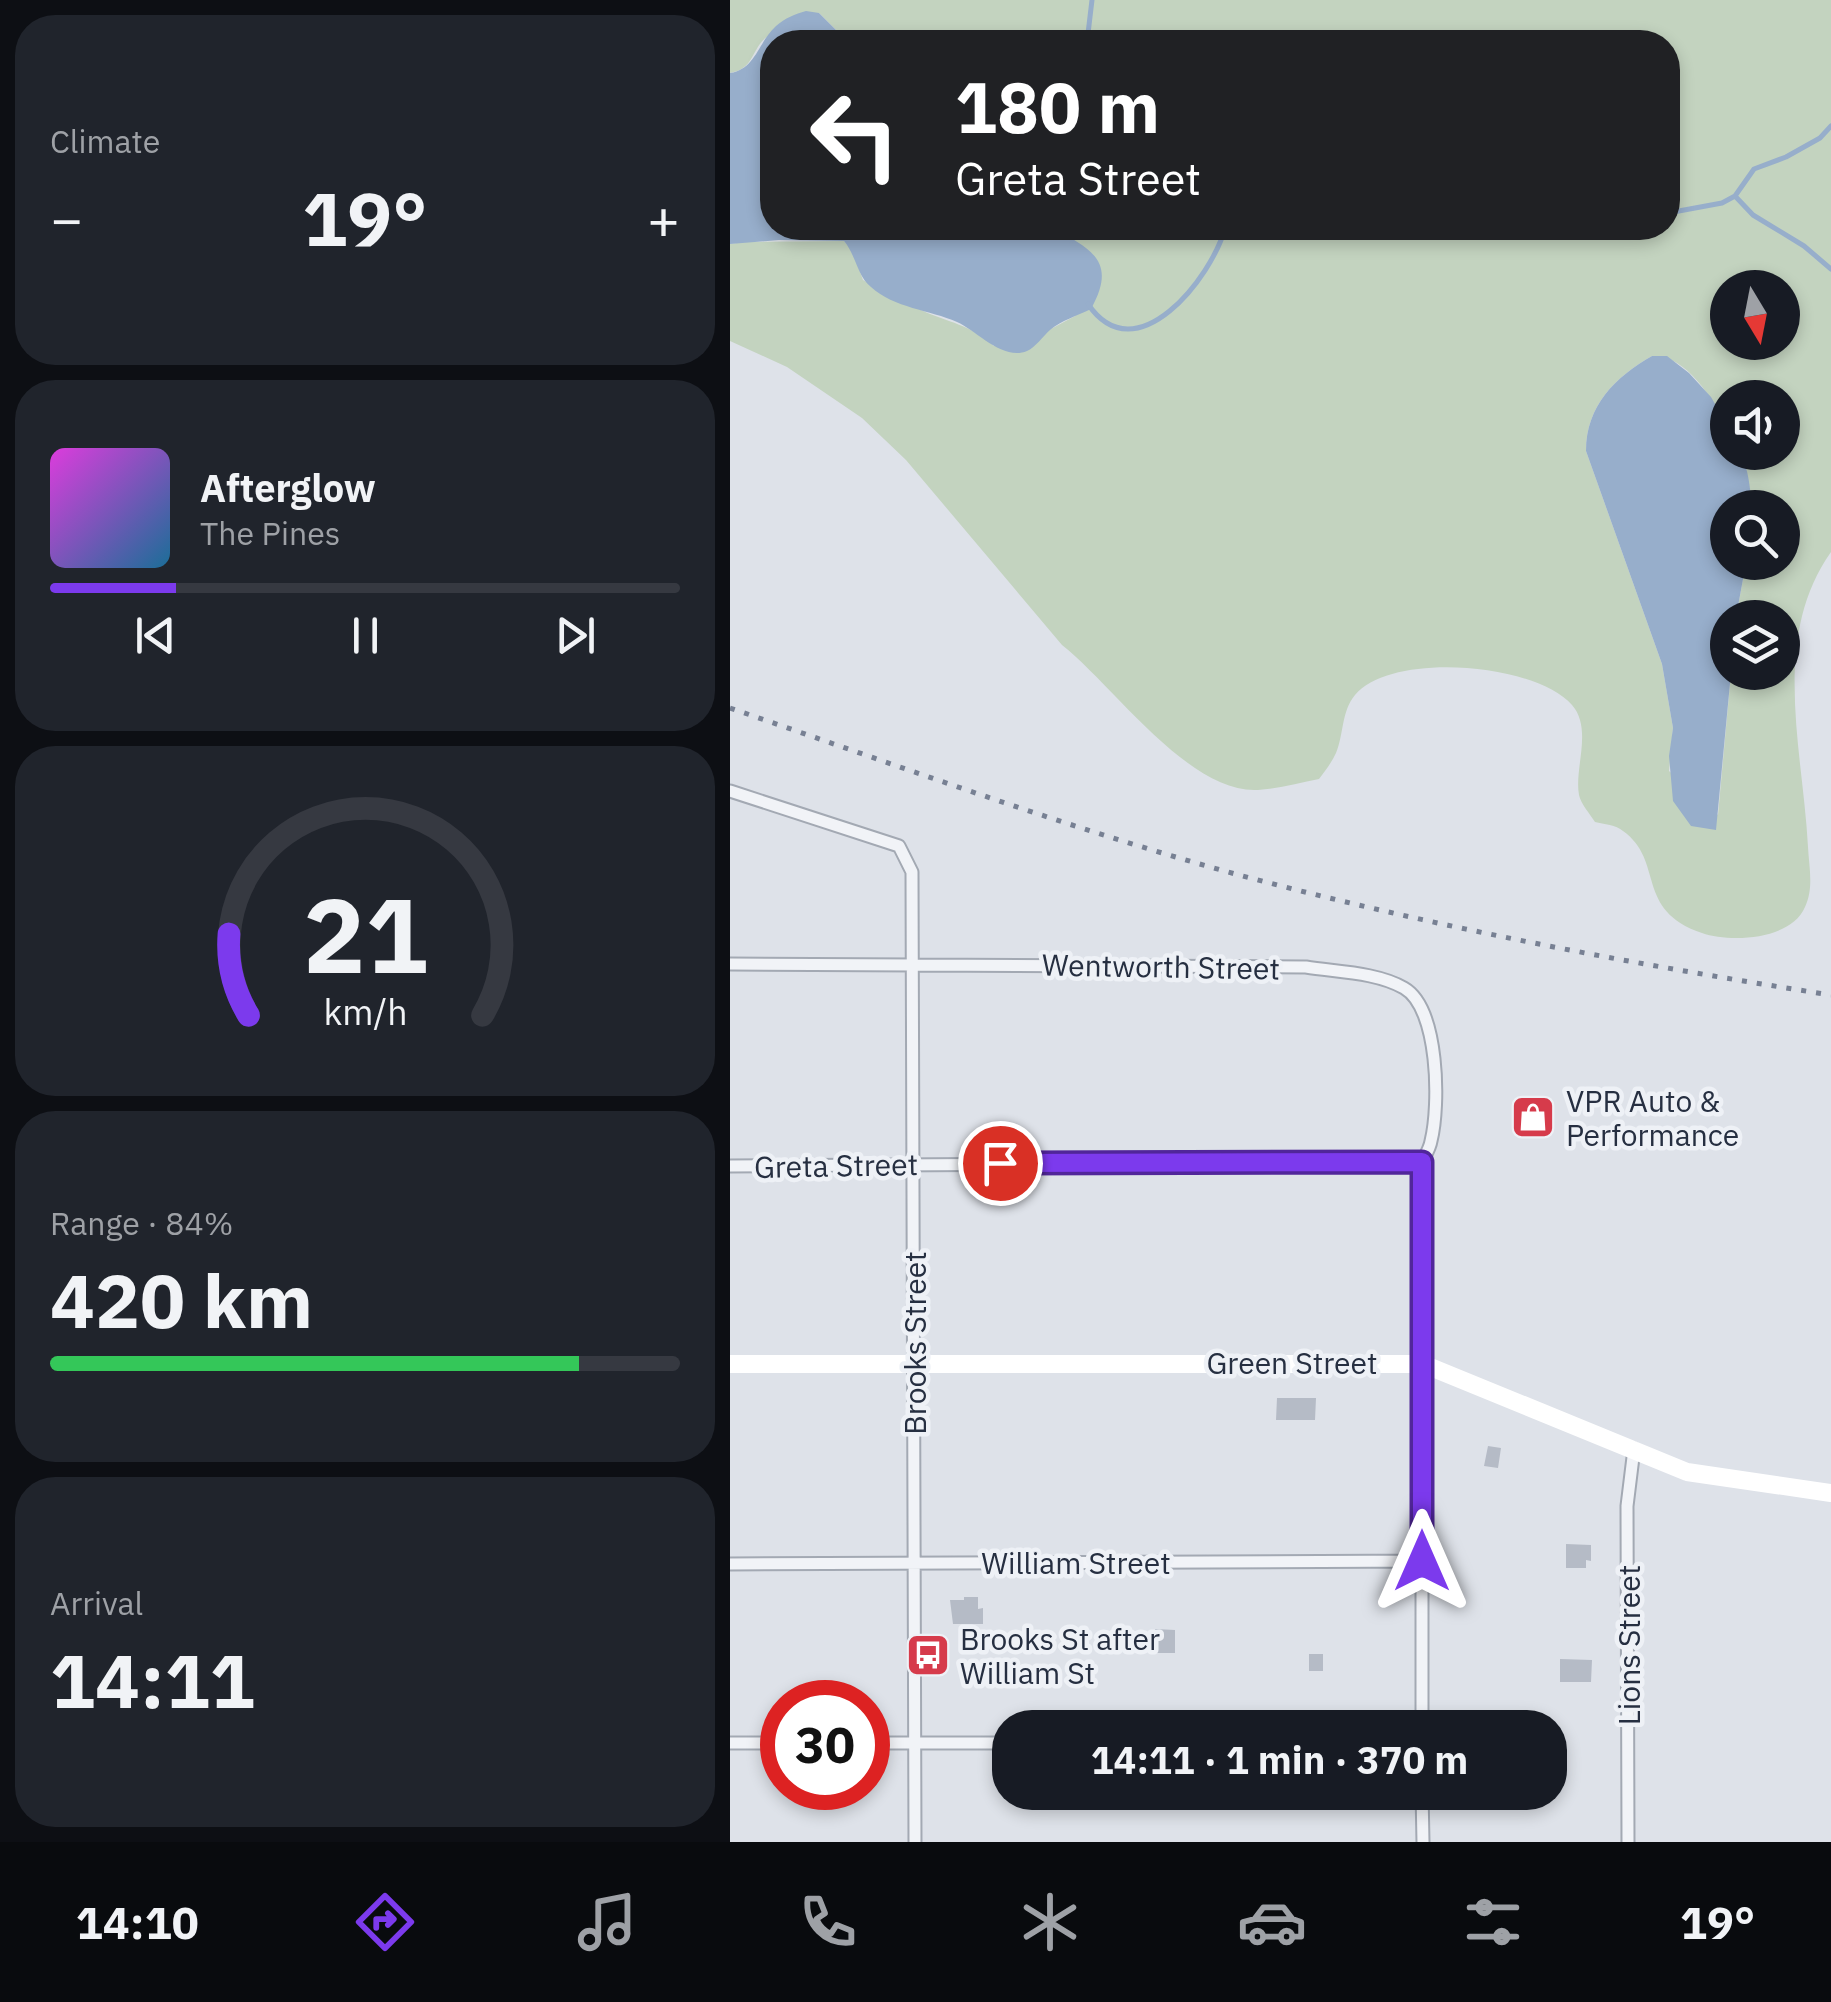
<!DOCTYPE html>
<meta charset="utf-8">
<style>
:root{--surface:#171b24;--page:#20242c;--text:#f1f3f6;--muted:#9ea1a6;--line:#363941;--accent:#7c3aed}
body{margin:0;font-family:"IBM Plex Sans",sans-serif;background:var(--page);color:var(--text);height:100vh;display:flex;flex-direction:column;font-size:38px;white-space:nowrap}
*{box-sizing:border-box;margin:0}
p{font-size:32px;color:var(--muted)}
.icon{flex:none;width:55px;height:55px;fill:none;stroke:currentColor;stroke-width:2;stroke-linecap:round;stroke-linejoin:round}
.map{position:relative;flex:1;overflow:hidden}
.drawer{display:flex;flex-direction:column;gap:15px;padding:15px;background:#0d0f14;width:730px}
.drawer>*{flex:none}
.hud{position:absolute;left:30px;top:30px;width:920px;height:210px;border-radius:40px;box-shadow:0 5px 15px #0003;background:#202124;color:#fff;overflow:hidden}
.needle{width:65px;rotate:170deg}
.buttons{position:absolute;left:980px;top:270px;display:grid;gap:20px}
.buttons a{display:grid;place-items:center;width:90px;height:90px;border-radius:50%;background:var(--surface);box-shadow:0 5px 15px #0003;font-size:50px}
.speed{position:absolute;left:30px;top:1680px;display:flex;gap:20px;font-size:50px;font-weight:700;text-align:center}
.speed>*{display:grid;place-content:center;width:130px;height:130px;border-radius:50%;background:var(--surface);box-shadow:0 5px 15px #0003;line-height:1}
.speed .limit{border:15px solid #d22;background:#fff;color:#111}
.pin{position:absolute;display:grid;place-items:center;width:85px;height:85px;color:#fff;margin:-42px;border:5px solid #fff;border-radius:50%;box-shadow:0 2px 10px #0007}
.me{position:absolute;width:110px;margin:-55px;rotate:0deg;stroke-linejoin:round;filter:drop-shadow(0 0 8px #0008)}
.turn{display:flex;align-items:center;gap:35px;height:210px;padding:0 30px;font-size:45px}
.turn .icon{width:130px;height:130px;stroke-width:2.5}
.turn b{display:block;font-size:70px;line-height:85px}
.big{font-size:75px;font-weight:700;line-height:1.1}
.drawer .tile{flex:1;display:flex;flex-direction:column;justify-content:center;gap:15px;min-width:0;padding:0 35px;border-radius:40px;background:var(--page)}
.drawer .dial{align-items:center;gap:0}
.dial svg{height:260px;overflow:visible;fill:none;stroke:var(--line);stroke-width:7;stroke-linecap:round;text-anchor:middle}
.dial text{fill:var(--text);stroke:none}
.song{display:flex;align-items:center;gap:30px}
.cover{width:120px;height:120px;border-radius:15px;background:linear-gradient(135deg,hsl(300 70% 55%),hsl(200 70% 35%))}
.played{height:10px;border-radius:5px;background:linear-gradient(90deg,var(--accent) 20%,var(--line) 20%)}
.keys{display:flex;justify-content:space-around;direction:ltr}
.heat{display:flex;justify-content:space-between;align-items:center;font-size:55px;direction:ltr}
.charge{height:15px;border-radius:8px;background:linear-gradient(90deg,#34c759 84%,var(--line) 0)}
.trip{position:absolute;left:262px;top:1710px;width:575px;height:100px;border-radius:40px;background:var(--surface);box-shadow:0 5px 15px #0003;font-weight:700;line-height:100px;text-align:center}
.dock{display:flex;height:160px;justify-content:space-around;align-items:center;background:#090b0e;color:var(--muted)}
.dock .icon{width:70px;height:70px}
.dock .active{color:var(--accent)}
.dock b{font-size:45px;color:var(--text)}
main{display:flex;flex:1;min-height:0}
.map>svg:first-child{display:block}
.green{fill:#c3d3bf;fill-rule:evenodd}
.water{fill:#97aecb}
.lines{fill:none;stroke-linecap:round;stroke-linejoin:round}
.stream{stroke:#97aecb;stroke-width:5}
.building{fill:#b5bbc6}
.street-casing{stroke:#a3a9b3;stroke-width:15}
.street{stroke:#f1f3f7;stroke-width:11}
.secondary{stroke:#fff;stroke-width:18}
.rail{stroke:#778093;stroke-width:5;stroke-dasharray:5 10;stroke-linecap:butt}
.route-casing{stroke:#51269a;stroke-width:25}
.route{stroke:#7c3aed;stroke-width:18}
.labels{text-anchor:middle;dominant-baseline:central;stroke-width:9;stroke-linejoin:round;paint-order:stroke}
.street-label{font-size:30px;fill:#262f41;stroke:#eef1f6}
.poi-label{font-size:30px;fill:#262f41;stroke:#eef1f6;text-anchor:start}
</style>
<main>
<section class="drawer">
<div class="tile"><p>Climate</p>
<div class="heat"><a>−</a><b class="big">19°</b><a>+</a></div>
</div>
<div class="tile">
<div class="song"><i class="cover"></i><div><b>Afterglow</b><p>The Pines</p></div></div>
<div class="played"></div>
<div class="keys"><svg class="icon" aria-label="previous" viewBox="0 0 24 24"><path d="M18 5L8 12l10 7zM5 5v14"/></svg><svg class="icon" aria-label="pause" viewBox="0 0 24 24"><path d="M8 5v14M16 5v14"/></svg><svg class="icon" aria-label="next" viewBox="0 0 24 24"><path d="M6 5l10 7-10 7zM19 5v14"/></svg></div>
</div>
<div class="tile dial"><svg viewBox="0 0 100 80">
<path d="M14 69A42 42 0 1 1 86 69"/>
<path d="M14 69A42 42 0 0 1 8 44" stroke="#7c3aed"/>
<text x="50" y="56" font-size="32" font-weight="700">21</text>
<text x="50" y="72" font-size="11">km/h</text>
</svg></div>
<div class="tile"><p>Range · 84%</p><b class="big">420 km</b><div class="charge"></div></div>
<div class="tile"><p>Arrival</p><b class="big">14:11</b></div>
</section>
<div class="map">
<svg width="1101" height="1842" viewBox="0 0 1101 1842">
<rect width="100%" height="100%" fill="#dee2e9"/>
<path class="green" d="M0,0H1101V552C1040,638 1073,750 1078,847C1079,867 1084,888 1075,907C1061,940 1001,943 972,933C904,910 935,861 893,831C886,825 874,824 865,822C860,814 851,804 849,795C844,768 863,729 842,705C805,663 662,651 625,695C611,712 614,734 606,753C602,762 595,771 589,779C569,783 548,789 528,790C459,794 382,684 332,645L176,460L132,418L57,367L0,341V244L14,242L114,241L123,252L133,280C152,290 171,301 191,310C217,322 242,325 264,346L319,330L345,316L363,255L323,228H938V42H118L89,13C73,20 52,26 38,36C21,48 25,69 0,73ZM998,288H1052V342H998ZM922,356C957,355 981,398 997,425L998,398H1052V452L1010,453L1015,463L1022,507L1052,508V562L1016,563L1006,617L1052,618V672L1001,673L988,815L939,771L943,728L932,664L856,451C856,406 885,377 922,356Z"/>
<path class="water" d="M76,11L89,13L118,42H42V228H323C363,250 387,262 361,309C347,316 332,320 320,330C313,336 305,348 297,351C273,361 247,331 227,322C200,310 164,308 141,287C127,276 126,255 114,241L49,240L0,244V73C26,69 28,42 46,26C55,18 65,14 76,11Z
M922,356H937L959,373L981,397L997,425L998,452L1010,453C1019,469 1020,489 1022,507L998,508V562L1016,563L1006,617L998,618V672L1001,673L986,830L961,826L943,801L939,756L943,728L932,664L856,451C856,406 885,377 922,356Z"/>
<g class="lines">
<path class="stream" d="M357,42L362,0
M1005,196L1023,215L1074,246L1101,269
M938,213L992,203L1005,196L1024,169L1056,157L1090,138L1101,126
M341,228V241
M358,304C406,375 482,277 495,228"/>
</g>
<path class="building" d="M547,1398H586L585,1420H546Z
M758,1446L771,1448L768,1468L754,1466Z
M836,1544L861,1545V1561L856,1560V1568H836Z
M234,1597H248V1609L253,1608V1624H223L220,1600H234Z
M425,1629L445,1630V1653H424Z
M579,1654H593V1671H579Z
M830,1659L862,1660L861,1682H830Z"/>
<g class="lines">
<g class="street-casing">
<path id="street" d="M0,791L169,846L182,872L185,1842
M0,964L576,967C606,972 646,972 674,988C709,1008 710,1105 701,1141C700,1148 695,1156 692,1162V1728
M0,1166L692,1162
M0,1564L692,1561
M0,1743H52
M138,1743H280
M692,1792L693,1842
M898,1842L897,1506L904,1449"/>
</g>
<use href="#street" class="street"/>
<path class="secondary" d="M0,1364H693L957,1472L1101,1493"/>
<path class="rail" d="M0,708C169,766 337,828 509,875C704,927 901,964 1101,995"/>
</g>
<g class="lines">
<g class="route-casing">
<path id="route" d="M270,1163L692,1162V1561"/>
</g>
<use href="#route" class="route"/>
</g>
<defs>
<g id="shop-square" transform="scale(2.25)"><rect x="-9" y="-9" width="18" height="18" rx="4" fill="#d63b4b" stroke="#eef1f6"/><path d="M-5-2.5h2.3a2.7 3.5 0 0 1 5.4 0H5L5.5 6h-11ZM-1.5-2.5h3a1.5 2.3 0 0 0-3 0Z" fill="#fff"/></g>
<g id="bus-square" transform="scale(2.25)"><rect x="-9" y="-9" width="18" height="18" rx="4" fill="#d63b4b" stroke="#eef1f6"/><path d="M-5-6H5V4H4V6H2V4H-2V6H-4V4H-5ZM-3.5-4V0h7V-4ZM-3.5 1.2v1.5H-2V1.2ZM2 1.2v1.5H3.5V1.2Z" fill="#fff"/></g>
</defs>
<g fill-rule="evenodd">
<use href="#shop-square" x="803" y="1117"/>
<use href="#bus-square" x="198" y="1655"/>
</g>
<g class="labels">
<g class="street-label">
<text transform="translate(431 966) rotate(1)">Wentworth Street</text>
<text transform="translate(106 1165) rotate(-1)">Greta Street</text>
<text transform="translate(184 1343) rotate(-90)">Brooks Street</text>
<text x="562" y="1362">Green Street</text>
<text x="346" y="1562">William Street</text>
<text transform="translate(898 1645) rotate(-90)">Lions Street</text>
</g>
<g class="poi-label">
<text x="836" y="1100">VPR Auto &amp;<tspan x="836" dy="34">Performance</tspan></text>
<text x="230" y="1638">Brooks St after<tspan x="230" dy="34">William St</tspan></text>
</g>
</g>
</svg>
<div class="buttons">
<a><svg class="needle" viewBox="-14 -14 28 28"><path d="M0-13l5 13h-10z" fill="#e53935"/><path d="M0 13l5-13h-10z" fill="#9ea1a6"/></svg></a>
<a><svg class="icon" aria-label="sound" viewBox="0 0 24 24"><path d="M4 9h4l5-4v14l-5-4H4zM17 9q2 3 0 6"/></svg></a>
<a><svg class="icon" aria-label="search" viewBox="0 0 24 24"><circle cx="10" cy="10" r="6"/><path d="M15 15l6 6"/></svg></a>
<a><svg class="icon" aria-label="layers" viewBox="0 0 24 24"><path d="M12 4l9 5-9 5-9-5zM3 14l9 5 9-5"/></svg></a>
</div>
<div class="speed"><div class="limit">30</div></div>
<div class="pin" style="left:270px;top:1163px;background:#d93025"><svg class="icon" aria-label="arrive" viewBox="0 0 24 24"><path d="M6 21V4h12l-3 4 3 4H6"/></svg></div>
<svg class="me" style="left:692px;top:1561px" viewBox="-20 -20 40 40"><path d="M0-17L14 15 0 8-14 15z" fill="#7c3aed" stroke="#fff" stroke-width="4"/></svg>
<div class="trip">14:11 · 1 min · 370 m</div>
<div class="hud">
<div class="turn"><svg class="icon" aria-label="left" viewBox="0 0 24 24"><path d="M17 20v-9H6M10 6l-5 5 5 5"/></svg><div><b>180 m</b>Greta Street</div></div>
</div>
</div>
</main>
<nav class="dock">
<b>14:10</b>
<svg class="icon active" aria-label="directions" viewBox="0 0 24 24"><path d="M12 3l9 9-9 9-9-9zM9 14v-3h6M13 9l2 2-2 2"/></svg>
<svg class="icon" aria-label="music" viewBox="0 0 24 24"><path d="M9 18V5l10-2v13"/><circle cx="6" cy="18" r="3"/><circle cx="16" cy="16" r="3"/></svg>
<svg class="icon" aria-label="phone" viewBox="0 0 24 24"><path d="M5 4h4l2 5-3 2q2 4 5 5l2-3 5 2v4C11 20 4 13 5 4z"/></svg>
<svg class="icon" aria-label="climate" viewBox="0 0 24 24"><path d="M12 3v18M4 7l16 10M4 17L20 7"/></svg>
<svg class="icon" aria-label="car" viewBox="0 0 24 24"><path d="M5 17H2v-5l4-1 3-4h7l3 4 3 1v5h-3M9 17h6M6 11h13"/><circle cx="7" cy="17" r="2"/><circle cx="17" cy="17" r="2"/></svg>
<svg class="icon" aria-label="filters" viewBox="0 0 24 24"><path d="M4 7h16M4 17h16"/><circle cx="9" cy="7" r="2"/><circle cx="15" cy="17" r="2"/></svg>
<b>19°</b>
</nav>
